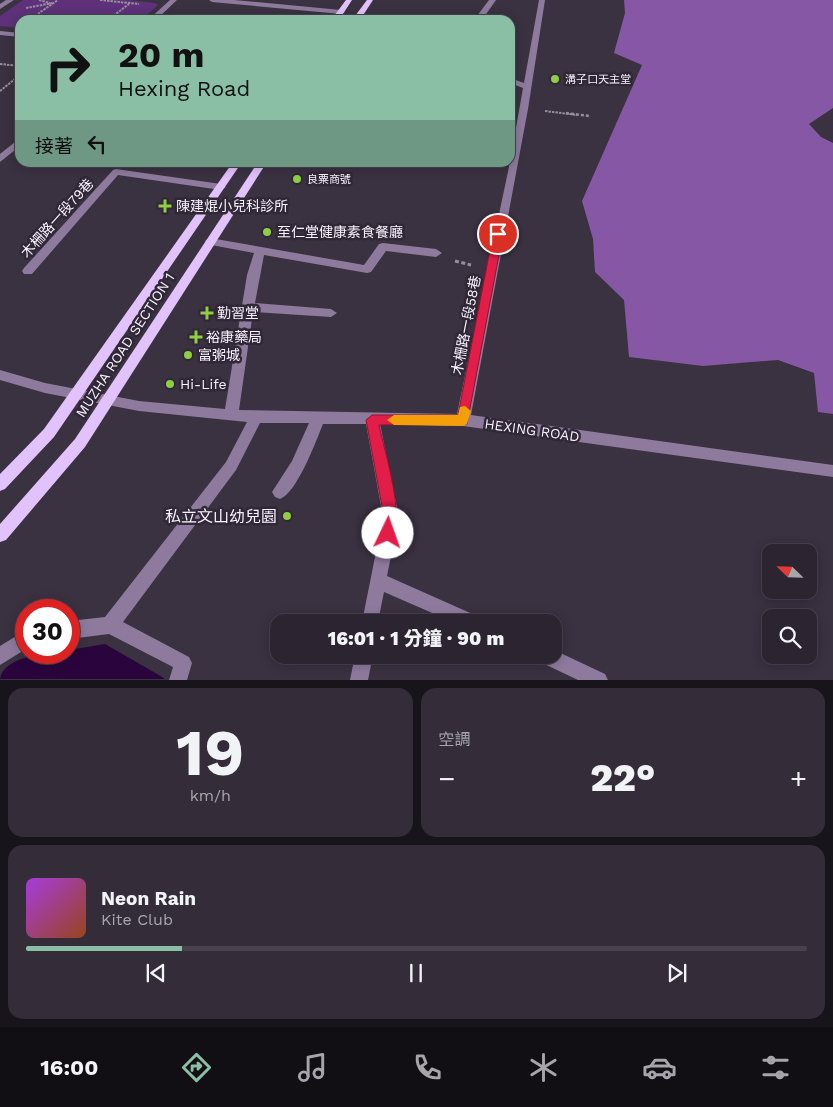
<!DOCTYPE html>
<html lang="zh-TW">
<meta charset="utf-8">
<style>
:root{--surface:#2c2531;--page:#342d39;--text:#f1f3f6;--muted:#a6a5ab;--line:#48424d;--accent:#8abfa5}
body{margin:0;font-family:"Work Sans","Noto Sans TC",sans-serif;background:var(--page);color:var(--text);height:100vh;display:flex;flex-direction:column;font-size:19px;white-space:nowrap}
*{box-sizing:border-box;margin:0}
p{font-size:16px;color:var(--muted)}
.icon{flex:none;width:28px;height:28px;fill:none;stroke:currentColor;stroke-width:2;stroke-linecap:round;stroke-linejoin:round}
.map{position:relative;height:680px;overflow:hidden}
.sheet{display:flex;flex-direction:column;gap:8px;padding:8px;background:#18141b;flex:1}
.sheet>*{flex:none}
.guide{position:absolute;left:15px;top:15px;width:500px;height:152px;border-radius:15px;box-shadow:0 2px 12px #0003,0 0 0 1px var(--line);background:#8abfa5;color:#111;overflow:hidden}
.needle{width:32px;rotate:293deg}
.controls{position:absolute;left:762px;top:544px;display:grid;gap:10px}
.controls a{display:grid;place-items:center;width:55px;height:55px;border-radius:10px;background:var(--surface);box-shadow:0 2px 12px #0003,0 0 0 1px var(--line);font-size:25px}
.speed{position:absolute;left:15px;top:599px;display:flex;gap:10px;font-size:25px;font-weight:700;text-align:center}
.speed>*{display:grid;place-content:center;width:65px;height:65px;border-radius:50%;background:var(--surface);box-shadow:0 2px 12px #0003,0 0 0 1px var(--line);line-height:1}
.speed .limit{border:8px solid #d22;background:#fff;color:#111}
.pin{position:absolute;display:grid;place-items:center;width:42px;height:42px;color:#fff;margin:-21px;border:2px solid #fff;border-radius:50%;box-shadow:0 1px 5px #0007}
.me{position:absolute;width:55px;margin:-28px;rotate:3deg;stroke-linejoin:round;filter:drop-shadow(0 0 4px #0008)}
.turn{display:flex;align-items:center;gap:18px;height:105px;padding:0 20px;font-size:22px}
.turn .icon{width:65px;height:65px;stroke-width:2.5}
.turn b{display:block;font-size:35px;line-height:42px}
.then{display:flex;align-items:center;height:48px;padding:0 20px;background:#0003;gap:10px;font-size:19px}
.big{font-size:38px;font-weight:800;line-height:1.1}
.sheet .widget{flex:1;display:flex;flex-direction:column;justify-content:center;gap:8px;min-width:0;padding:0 18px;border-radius:15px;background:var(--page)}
.sheet .dial{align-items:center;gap:0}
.dial b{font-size:65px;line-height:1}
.song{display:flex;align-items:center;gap:15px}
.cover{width:60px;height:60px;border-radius:8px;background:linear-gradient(135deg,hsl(280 70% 55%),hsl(20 70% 35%))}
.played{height:5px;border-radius:2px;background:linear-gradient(90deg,var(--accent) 20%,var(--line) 20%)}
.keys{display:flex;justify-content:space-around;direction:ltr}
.heat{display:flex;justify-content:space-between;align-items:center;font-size:28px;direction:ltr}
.sheet .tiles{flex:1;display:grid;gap:8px;grid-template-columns:1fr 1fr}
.widget:last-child{grid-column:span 2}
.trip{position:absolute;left:270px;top:614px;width:292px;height:50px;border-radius:15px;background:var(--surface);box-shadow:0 2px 12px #0003,0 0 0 1px var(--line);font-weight:800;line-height:50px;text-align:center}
.tabs{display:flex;height:80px;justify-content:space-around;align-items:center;background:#120f14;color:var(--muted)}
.tabs .icon{width:35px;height:35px}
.tabs .on{color:var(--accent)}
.tabs b{font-size:22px;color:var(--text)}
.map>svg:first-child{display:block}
.green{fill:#5e317a}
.forest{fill:#8557a4}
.water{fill:#2a053d}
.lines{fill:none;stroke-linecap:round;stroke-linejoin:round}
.path-far2{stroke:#968e9c;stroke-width:2;stroke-dasharray:2.5 1;stroke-linecap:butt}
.path-far1{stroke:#968e9c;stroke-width:2.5;stroke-dasharray:3 2;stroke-linecap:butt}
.path{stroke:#968e9c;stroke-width:3;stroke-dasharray:4 2.5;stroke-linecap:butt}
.minor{fill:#8e7a9d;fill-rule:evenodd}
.major{fill:#e2c2fb;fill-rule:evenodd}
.route{fill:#e11d48;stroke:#92132f}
.slow{fill:#f59e0b}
.poi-dot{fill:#8fcd42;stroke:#302737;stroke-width:2}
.labels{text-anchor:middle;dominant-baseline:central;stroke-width:5;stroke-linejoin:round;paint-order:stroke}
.far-poi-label{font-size:11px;fill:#f8f2fd;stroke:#302737;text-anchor:start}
.poi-label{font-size:14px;fill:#f8f2fd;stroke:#302737;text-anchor:start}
.street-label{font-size:14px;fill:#f8f2fd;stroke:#302737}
.near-poi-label{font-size:16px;fill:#f8f2fd;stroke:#302737;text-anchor:end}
</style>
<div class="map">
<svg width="833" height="680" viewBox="0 0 833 680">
<rect width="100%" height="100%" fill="#3a3141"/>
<path class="green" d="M23,0H128L155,3L158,5L141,20H20V28L0,26V16Z"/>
<path class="forest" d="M624,0H833V108L809,124L821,137L833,143V414L818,412L814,373L778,360L703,366L629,357L624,300L595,272L593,239L582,201L642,65L614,53L625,13Z"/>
<path class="water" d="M105,644L164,678V679H0C3,656 50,652 69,652V650Z"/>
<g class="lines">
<path class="path-far2" d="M39,0L50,3
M100,0L139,4
M26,8L53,3
M69,17L83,20
M46,20L38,16L39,13L58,0
M108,20L129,4
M0,64L20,66
M0,91L20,75
M545,111L577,115"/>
<path class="path-far1" d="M566,113L589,116"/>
<path class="path" d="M455,261L471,265"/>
<path class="minor" d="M6,0H14L0,9V4Z
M170,0H177L156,20H148Z
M209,0H234L341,10L345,12L341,14L212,2Z
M489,0H496L482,20H474Z
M539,0H545L528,109L471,415L833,465V477L463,426L380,424L399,517L387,576L477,616L480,622H453L384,592L378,622H362L383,517L366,424H323C316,441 297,493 280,499L275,497L272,492L292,461L309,423H260L236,470L123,622L189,657L192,663L187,680H169L173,667L109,634L69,639V621L105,617L226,462L247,422L139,411L45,393L0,380V370L45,383L139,401L225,409L247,275L254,253L206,244L205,242L206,240L210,238L364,265L379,244L383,243L436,249L442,253L436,257L386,251L371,272L367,273L264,255L255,303L331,309L337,313L331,317L253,312L239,410L457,414L510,162L523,88L510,83V78L524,83Z
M0,31L20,33V37L0,35Z
M20,138V146L0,162V154Z
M116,169L221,184L226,187L221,190L118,175L32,274H24L22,271L24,268L113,170Z
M26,630V649L0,665V646Z
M554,650L605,674L608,680H578L538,661L535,655H554Z
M355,655H373L368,680H350Z"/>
<path class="major" d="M346,0H352L339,20H331Z
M367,0H373L360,20H352Z
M233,162H242L54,437L5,489L0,491V474L44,429Z
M258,162H267L85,447L6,540L0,542V524L75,439Z"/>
</g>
<path class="route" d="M498,231L503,234L467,424L379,425C385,453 404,513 393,538L388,540L383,538L381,533L384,517L366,420L372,415H458L493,234Z"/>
<path class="slow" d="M465,406L471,411L467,424L463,426L394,425L387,420L394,415H458L460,407Z"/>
<g class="poi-dot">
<circle cx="555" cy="79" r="5"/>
<circle cx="297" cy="179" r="5"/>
<path d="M162.5 198.5h5v5h5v5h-5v5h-5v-5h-5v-5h5z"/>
<circle cx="267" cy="232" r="5"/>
<path d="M204.5 305.5h5v5h5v5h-5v5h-5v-5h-5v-5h5z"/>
<path d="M193.5 329.5h5v5h5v5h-5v5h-5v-5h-5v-5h5z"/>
<circle cx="188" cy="355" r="5"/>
<circle cx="170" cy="384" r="5"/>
<circle cx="287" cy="516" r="5"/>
</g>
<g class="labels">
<g class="far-poi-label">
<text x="565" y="79">溝子口天主堂</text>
<text x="307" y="179">良粟商號</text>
</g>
<g class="poi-label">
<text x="176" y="206">陳建焜小兒科診所</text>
<text x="277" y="232">至仁堂健康素食餐廳</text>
<text x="217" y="313">勤習堂</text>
<text x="206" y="337">裕康藥局</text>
<text x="198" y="355">富粥城</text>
<text x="180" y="384">Hi-Life</text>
</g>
<g class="street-label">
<text transform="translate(57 218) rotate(-48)">木柵路一段79巷</text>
<text transform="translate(466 325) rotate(-79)">木柵路一段58巷</text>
<text transform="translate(125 345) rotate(-57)">MUZHA ROAD SECTION 1</text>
<text transform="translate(532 430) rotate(8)">HEXING ROAD</text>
</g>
<g class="near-poi-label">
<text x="277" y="516">私立文山幼兒園</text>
</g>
</g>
</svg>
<div class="controls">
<a><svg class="needle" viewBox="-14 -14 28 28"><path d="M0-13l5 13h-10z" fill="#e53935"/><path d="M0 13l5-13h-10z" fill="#a6a5ab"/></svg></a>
<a><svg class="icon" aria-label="search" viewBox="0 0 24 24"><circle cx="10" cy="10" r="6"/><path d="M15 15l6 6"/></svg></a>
</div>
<div class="speed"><div class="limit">30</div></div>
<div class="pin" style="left:498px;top:234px;background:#d93025"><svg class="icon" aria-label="arrive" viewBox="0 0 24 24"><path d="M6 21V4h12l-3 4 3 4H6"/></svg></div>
<svg class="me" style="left:388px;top:533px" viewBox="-20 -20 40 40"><circle r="19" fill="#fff"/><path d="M0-13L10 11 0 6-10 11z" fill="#e11d48"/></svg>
<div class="trip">16:01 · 1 分鐘 · 90 m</div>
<div class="guide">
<div class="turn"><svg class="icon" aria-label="right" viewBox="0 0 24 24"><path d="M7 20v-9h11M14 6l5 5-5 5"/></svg><div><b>20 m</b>Hexing Road</div></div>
<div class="then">接著<svg class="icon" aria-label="left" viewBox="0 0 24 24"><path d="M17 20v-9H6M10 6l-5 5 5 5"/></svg></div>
</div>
</div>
<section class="sheet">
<div class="tiles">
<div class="widget dial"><b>19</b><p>km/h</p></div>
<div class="widget"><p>空調</p>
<div class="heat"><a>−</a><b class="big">22°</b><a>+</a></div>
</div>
<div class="widget">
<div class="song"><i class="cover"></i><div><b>Neon Rain</b><p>Kite Club</p></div></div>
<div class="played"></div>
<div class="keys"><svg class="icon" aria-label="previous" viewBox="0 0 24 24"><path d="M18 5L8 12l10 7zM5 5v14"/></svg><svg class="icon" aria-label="pause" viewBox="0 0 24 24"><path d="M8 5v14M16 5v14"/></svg><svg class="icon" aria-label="next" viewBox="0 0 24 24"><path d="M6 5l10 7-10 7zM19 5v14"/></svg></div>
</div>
</div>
</section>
<nav class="tabs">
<b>16:00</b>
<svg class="icon on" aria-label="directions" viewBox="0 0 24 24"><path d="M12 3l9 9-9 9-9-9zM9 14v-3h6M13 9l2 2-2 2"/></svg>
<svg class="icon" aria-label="music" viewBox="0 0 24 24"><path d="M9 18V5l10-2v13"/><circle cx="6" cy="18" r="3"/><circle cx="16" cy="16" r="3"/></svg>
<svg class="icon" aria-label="phone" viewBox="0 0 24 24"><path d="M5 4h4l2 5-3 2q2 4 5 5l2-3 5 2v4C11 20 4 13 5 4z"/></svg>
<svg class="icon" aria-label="climate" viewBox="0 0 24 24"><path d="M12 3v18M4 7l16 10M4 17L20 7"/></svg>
<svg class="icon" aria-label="car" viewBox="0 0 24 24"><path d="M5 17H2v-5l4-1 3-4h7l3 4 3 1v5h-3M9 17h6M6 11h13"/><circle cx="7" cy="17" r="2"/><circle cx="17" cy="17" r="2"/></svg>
<svg class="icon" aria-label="filters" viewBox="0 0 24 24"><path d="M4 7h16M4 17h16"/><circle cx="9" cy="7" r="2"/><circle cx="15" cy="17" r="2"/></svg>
</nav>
